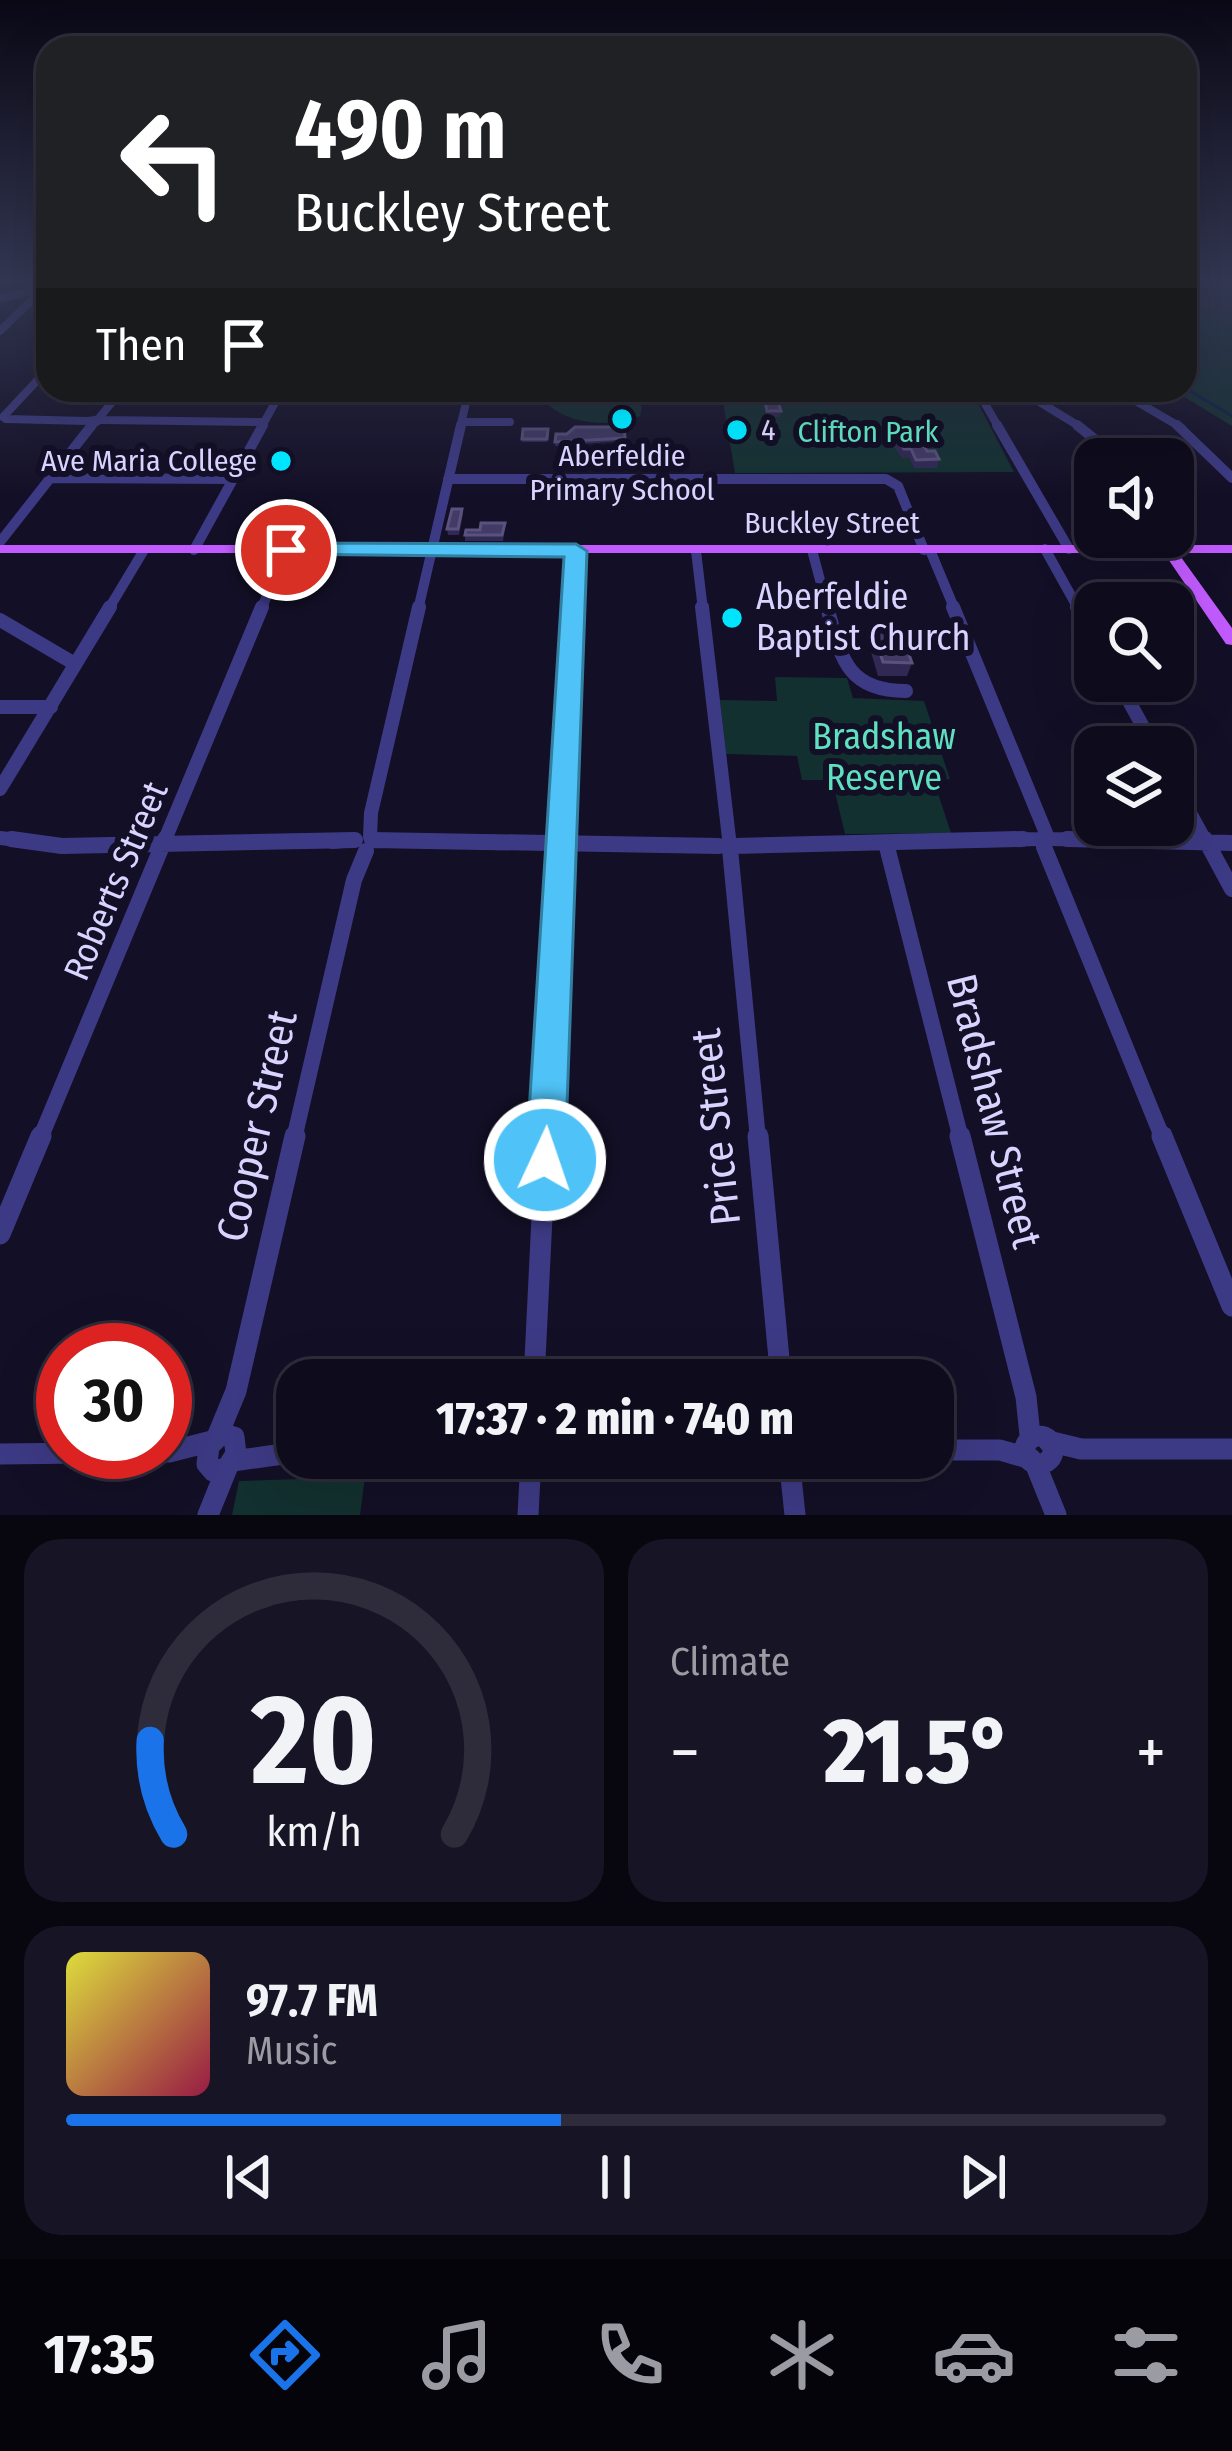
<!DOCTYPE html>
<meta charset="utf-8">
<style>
:root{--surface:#0e0b1c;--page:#171425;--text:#f1f3f6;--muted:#9b9ba3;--line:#2e2b3b;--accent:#1a73e8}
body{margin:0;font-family:"Fira Sans Condensed",sans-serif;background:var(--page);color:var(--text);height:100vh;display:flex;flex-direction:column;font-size:45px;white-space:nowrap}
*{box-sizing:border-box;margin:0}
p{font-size:39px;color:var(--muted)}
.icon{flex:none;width:66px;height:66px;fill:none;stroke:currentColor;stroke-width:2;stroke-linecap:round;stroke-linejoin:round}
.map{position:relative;height:1515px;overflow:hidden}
.sheet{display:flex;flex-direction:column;gap:24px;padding:24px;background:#08060f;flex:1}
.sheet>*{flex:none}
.hud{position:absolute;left:36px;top:36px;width:1161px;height:366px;border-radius:36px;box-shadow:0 12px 48px #0002,0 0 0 3px var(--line);background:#202124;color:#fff;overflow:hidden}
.fabs{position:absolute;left:1074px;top:438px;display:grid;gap:24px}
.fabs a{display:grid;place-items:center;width:120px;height:120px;border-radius:24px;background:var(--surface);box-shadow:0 12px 48px #0002,0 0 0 3px var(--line);font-size:60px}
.speed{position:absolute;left:36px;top:1323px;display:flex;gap:24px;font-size:60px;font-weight:700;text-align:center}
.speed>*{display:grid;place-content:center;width:156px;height:156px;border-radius:50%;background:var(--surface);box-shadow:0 12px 48px #0002,0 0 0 3px var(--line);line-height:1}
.speed .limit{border:18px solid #d22;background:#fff;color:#111}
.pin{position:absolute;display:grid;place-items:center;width:102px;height:102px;color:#fff;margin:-51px;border:6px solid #fff;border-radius:50%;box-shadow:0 3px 12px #0007}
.me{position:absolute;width:132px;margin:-66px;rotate:3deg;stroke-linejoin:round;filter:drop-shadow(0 0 9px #0008)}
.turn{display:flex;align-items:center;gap:42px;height:252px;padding:0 60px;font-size:54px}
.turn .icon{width:156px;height:156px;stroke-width:2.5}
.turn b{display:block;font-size:84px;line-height:102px}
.then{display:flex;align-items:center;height:114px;padding:0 60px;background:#0003;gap:24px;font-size:45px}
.big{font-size:90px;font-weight:800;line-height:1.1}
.sheet .tile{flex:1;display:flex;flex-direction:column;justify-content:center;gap:18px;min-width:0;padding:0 42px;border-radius:36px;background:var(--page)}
.sheet .dial{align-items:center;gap:0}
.dial svg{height:312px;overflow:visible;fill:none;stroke:var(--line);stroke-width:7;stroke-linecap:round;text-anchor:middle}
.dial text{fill:var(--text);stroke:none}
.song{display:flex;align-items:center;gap:36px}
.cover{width:144px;height:144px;border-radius:18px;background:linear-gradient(135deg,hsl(60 70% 55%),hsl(340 70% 35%))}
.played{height:12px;border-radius:6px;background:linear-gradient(90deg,var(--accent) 45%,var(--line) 45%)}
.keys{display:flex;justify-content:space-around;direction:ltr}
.heat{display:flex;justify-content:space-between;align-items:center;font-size:66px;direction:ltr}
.sheet .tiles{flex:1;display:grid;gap:24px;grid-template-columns:1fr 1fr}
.tile:last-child{grid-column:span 2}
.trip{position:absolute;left:276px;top:1359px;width:678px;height:120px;border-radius:36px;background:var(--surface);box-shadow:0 12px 48px #0002,0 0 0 3px var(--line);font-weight:800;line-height:120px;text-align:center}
.tabs{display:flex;height:192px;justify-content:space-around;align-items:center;background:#06040b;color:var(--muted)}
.tabs .icon{width:84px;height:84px}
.tabs .on{color:var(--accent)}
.tabs b{font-size:54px;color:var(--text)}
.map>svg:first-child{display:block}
.green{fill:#12302f}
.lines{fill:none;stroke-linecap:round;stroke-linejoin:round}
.stream{stroke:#0a1f44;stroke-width:3}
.minor-far4{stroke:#3d3a85;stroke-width:8}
.minor-far3{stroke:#3d3a85;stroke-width:10}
.minor-far2{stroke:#3d3a85;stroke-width:14}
.minor-far1{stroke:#3d3a85;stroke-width:16}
.minor{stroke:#3d3a85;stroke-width:21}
.major{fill:#c25bff;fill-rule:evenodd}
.wall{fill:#312854}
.building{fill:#433a66;stroke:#5a527e;stroke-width:3}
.route{fill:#4fc3f7;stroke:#337fa1;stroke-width:3}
.poi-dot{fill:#00e5ff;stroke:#130f26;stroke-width:4.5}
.labels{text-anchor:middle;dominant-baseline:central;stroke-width:12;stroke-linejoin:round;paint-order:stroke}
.far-poi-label{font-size:30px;fill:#d9d4ff;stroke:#130f26;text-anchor:start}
.far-park-label{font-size:30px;fill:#5fe0c0;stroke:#130f26}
.far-street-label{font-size:30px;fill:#d9d4ff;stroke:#130f26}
.poi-label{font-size:36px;fill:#d9d4ff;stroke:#130f26;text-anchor:start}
.park-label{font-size:36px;fill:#5fe0c0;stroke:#130f26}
.street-label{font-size:36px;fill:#d9d4ff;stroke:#130f26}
.near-street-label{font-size:42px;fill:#d9d4ff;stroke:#130f26}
</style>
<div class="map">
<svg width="1232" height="1515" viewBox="0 0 1232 1515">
<rect width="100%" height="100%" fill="#130f26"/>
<path class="green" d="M1185,283H1232V426L1173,390H1185Z
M627,390L642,407L640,416C611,428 565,425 544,400V390Z
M721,390H971L1014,472L735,473Z
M775,677L847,678L853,698L924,701L950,779L934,781L951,833L845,834L832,780H802L797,756L726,754L720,700L777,701Z
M365,1477L360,1515H232L239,1481Z"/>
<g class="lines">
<path class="stream" d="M1185,388L1232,416"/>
<path class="minor-far4" d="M0,298L43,289
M0,331L43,289
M977,390L999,428
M1020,390L1082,428
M1117,390L1182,428
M3,417L48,369
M99,418L122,390
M6,419L88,421
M101,419L93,424L88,421Z
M102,420L264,422
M462,422H510
M90,428L93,424
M261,428L282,390
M460,428L469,390"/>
<path class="minor-far3" d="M997,425L1069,549
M1077,425L1119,459
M1177,425L1232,478
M51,478L233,479
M448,479H886L898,486L924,550
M0,542L92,425
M1148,547L1172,537
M1045,549L1079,610
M194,550L263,425
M812,550L828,610
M930,550L955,610
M696,551L703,610
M108,610L144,550
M261,610L286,550
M418,610L461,425
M573,610L576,551"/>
<path class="minor-far2" d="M702,607L729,838
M827,607C841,657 846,691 906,691
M953,607L1048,838
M1077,607L1095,639
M0,620L75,664
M1118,681L1154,747
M0,707H51
M1173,782L1206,842
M0,789L110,607
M370,837L371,813L419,607
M0,838L34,842
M1050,839L1204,842
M372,840L510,842
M164,842L262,607
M332,842L355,840
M561,842L573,607
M892,842L1040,839"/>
<path class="minor-far1" d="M11,839L62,846L355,840
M1067,839L1232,843
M1205,839L1232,889
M372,840L719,846
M886,843L961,1139
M733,846L1023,839
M1044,847L1163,1139
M730,849L758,1139
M40,1139L165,839
M294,1139L354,880L366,851
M546,1139L561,839"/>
<path class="minor" d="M758,1136L781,1380
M960,1136L1026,1397L1030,1435
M1162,1136L1232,1306
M0,1234L41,1136
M534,1380L546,1136
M221,1434L234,1437L236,1454L227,1468L213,1471L207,1464L209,1446Z
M1025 1450a14 14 0 1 1 28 0a14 14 0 1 1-28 0Z
M217,1437L236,1391L295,1136
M1048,1441L1081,1449H1232
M933,1450H1000L1031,1459
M0,1454L169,1452L212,1441
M789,1458L795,1515
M233,1461L297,1452
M1035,1463L1056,1515
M208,1515L227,1468
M528,1515L531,1458"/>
<path class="major" d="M0,545H1232V553H1178L1232,628V645L1226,644L1164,553H0Z"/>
</g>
<path class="wall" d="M765,402L781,411L780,417H766Z
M624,427V441L555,446L556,434Z
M523,429H548L547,442H522Z
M894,436L927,451L939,459L937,468H914L909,457L902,458L892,444Z
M462,509L463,514L459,535H448L447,529Z
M505,528L503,541H465V535Z
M872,629L912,663L907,676H878L868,642Z"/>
<path class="building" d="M765,402H778L781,411H767Z
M575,427H624L625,438L555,442L556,434H567Z
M523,429H548L547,439H522Z
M916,434L927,451H935L939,459L916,460L911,449H904L894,436Z
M452,509H462L458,529H447Z
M481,523H505L502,535H465L466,530H480Z
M872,629H900L912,663L883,662Z"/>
<linearGradient id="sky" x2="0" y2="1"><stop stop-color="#0a0815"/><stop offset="0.57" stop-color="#333752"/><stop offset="1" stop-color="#333752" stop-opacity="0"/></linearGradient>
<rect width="1232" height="495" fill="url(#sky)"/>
<path class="route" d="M286,543L576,544L587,551L565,1160L559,1174L545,1179L532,1174L526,1160L564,557L279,554L275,550Z"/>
<g class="poi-dot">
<circle cx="622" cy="419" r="12"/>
<circle cx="737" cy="430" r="12"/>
<circle cx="281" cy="461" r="12"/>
<circle cx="732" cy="618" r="12"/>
</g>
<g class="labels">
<g class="far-poi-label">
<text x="761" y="430">4</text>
<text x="622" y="456" text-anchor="middle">Aberfeldie<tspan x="622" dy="34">Primary School</tspan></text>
<text x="257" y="461" text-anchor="end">Ave Maria College</text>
</g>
<g class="far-park-label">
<text x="868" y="432">Clifton Park</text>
</g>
<g class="far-street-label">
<text x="832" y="523">Buckley Street</text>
</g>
<g class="poi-label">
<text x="756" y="597">Aberfeldie<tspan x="756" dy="41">Baptist Church</tspan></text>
</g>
<g class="park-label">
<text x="884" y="737">Bradshaw<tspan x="884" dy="41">Reserve</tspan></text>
</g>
<g class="street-label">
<text transform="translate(116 881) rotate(-67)">Roberts Street</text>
</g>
<g class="near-street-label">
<text transform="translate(994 1111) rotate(76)">Bradshaw Street</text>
<text transform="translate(257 1126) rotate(-77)">Cooper Street</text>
<text transform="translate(716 1127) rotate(-96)">Price Street</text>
</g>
</g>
</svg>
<div class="fabs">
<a><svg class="icon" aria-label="sound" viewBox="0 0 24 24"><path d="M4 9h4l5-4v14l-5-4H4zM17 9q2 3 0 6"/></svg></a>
<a><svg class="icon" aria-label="search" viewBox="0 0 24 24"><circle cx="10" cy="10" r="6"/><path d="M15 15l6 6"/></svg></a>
<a><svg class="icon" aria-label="layers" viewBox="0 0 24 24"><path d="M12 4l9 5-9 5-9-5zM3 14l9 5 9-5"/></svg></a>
</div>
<div class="speed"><div class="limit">30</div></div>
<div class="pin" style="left:286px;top:550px;background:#d93025"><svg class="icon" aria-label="arrive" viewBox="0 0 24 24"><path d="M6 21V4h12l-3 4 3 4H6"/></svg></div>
<svg class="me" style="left:545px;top:1160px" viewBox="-20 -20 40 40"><circle r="17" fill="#4fc3f7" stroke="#fff" stroke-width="3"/><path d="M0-11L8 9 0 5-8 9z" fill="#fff"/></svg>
<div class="trip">17:37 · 2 min · 740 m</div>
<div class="hud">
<div class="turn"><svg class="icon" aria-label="left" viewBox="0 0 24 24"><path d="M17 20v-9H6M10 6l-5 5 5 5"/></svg><div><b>490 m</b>Buckley Street</div></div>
<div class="then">Then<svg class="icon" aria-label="arrive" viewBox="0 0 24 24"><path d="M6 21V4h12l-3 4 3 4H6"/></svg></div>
</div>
</div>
<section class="sheet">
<div class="tiles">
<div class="tile dial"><svg viewBox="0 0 100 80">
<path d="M14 69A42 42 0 1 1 86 69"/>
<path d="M14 69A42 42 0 0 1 8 45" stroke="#1a73e8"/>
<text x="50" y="56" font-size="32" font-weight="700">20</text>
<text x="50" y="72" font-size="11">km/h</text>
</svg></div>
<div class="tile"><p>Climate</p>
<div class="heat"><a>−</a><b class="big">21.5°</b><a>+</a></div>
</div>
<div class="tile">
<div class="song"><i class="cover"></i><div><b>97.7 FM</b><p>Music</p></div></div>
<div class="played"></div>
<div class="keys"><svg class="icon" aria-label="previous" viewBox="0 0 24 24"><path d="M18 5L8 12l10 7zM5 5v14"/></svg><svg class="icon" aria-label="pause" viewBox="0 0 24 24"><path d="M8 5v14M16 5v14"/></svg><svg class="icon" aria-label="next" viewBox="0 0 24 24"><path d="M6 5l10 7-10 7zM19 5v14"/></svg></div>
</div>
</div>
</section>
<nav class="tabs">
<b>17:35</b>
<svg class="icon on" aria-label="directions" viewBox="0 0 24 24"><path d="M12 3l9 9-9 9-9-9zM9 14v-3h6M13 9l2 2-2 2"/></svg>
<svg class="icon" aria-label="music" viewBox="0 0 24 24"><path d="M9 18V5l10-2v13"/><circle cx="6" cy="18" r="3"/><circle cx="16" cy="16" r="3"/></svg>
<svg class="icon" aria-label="phone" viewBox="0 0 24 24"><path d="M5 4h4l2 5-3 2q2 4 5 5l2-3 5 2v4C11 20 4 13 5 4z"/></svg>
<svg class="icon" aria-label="climate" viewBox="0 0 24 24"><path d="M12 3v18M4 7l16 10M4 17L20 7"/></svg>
<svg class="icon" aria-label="car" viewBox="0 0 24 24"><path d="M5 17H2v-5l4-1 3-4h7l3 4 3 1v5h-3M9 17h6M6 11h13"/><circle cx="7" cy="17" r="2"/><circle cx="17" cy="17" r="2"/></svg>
<svg class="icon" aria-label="filters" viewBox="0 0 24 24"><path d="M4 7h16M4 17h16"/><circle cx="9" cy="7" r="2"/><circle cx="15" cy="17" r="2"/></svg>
</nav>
